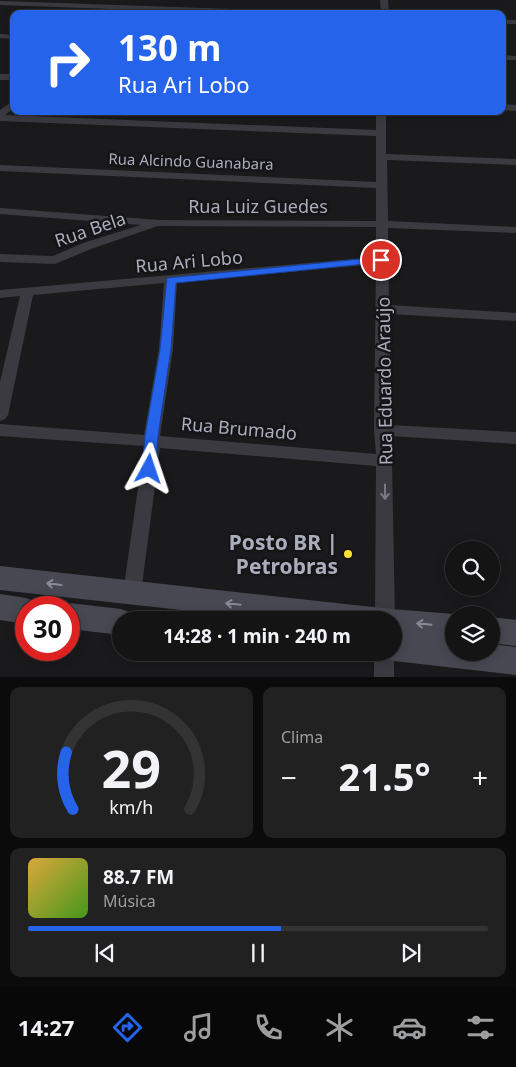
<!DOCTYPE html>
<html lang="pt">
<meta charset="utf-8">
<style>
:root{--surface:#141415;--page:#212122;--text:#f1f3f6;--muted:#9d9ea0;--line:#333334;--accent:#2563eb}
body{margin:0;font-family:"Noto Sans",sans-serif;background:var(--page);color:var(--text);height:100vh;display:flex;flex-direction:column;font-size:19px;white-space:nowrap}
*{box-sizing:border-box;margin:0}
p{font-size:16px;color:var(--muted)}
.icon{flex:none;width:28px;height:28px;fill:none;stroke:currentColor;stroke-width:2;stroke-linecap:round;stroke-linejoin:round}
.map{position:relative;height:677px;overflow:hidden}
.side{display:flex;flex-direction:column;gap:10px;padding:10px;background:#0b0b0c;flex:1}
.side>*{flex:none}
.banner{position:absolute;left:10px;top:10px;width:496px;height:105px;border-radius:10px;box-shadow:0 2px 12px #0003,0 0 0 1px var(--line);background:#2563eb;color:#fff;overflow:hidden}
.fabs{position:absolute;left:445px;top:541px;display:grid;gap:10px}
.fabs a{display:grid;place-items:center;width:55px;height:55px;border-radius:50%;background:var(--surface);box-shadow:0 2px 12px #0003,0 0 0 1px var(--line);font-size:25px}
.speed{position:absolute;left:15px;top:596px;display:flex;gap:10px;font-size:25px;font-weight:700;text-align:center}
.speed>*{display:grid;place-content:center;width:65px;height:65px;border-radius:50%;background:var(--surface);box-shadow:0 2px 12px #0003,0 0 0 1px var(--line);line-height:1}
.speed .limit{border:8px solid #d22;background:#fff;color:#111}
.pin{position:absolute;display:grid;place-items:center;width:42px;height:42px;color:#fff;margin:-21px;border:2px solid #fff;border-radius:50%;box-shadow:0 1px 5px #0007}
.me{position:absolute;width:55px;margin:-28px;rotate:5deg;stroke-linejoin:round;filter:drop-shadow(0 0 4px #0008)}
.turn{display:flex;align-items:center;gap:18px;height:105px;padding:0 25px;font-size:22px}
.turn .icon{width:65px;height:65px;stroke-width:2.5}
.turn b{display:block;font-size:35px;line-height:42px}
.big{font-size:38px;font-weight:700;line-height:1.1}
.side .tile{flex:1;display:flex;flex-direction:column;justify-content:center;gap:8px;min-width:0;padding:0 18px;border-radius:10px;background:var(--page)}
.side .dial{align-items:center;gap:0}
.dial svg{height:130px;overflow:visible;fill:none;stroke:var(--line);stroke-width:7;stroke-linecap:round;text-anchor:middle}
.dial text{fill:var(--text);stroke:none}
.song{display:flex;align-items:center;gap:15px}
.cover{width:60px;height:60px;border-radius:8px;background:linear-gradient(135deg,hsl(40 70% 55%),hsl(100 70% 35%))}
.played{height:5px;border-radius:2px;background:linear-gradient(90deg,var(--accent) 55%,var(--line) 55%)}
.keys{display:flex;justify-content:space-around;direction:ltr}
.heat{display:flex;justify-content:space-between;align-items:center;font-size:28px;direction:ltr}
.side .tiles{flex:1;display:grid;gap:10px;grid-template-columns:1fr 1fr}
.tile:last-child{grid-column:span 2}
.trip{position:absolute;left:112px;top:611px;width:290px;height:50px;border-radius:25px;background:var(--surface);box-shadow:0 2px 12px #0003,0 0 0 1px var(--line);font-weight:700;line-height:50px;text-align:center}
.tab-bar{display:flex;height:80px;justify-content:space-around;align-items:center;background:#080808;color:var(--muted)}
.tab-bar .icon{width:35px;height:35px}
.tab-bar .selected{color:var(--accent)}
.tab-bar b{font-size:22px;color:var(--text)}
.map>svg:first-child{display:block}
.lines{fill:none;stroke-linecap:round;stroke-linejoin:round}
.street{fill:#3b3a41;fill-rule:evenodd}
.secondary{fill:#484852;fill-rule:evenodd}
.oneway{stroke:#797985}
.oneway2{stroke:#888a97}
.route{fill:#2563eb;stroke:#184099}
.poi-dot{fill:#fde230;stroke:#151417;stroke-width:2}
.labels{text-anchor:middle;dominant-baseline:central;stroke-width:5;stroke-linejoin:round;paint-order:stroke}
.far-street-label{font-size:15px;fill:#abadbc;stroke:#151417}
.street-label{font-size:18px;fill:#abadbc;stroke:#151417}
.near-poi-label{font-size:21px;font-weight:bold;fill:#abadbc;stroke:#151417;text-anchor:end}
</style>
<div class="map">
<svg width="516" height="677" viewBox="0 0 516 677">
<rect width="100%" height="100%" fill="#1a1a1c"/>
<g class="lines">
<path class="street" d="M380,0H388L389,14H381Z
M0,1L322,12L326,14H250L0,5Z
M502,20H516V24H502Z
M0,34L14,35V39L0,38Z
M502,55L516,56V60H502Z
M0,74H14V80H0Z
M14,100V108L5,115L376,130V111H386V154L516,159V165L387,160L388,221L516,227V233L388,228L389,305L516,313V321L389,314L391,425L516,432V444L391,436L393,461L392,463L395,620L394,622V620H375L376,466L160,448L141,593L139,599L132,601L125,599L123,593L144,446L0,436V424L144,435L159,349L164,283L33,295L8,415L5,419L0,421V382L20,296L0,298V290L376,257V227L158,226L91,249L55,264L0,262V254L53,256L83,243L141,225L0,214V208L160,220L376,221V188L0,171V165L376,182V136L0,121V110ZM376,264L374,430L376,454L160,436L173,349L177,282Z
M502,104L516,105V111L502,110Z
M374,652H394V677H374Z"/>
<path class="secondary" d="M0,566L391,609L454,614L457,615H454V640L446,639L454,640V652H491V644L516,647V675L394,661L384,657L382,652H394V620H271L0,590Z
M0,594L26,598L36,602L38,608H26V624L0,620Z
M69,603L121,609L131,613L134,620H121V635L69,629V608H59Z
M491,617L516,620V646L491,643Z"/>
</g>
<defs><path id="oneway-shaft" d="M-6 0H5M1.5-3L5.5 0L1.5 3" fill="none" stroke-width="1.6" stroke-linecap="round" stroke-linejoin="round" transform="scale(1.25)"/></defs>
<use class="oneway" href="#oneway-shaft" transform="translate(385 492) rotate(90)"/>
<g class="oneway2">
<use href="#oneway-shaft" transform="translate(54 584) rotate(-173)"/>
<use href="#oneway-shaft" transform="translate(233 604) rotate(-174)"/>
<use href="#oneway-shaft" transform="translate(424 624) rotate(-174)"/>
</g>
<path class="route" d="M381,257L386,260L385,262L176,283L171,349L158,436L156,469L154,473L149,474L144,473L142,469L145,436L160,349L167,278Z"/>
<circle class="poi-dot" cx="348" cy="554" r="5"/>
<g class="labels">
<g class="far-street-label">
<text transform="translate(191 161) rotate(2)">Rua Alcindo Guanabara</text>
</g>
<g class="street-label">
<text x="258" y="206">Rua Luiz Guedes</text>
<text transform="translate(90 229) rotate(-19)">Rua Bela</text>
<text transform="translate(189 261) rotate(-5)">Rua Ari Lobo</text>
<text transform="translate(384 381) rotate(-91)">Rua Eduardo Araújo</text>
<text transform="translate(239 428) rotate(5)">Rua Brumado</text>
</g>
<g class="near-poi-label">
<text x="338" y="542">Posto BR |<tspan x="338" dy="24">Petrobras</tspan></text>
</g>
</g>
</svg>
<div class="fabs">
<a><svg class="icon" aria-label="search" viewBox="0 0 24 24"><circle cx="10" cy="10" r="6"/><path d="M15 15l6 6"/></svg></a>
<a><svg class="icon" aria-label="layers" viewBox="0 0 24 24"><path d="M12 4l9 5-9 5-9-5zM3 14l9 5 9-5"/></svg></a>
</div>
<div class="speed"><div class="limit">30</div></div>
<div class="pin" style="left:381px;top:260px;background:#d93025"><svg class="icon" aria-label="arrive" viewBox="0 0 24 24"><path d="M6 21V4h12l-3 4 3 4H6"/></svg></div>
<svg class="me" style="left:149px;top:469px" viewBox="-20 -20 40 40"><path d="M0-17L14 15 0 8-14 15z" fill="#2563eb" stroke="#fff" stroke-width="4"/></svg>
<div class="trip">14:28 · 1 min · 240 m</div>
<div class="banner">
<div class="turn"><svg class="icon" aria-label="right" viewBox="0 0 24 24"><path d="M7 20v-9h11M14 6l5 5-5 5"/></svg><div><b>130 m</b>Rua Ari Lobo</div></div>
</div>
</div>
<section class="side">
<div class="tiles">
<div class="tile dial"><svg viewBox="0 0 100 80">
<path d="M14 69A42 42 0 1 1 86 69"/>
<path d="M14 69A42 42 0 0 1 10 34" stroke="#2563eb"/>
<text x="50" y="56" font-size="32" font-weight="700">29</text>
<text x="50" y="72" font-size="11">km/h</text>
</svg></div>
<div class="tile"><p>Clima</p>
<div class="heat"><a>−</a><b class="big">21.5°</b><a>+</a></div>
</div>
<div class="tile">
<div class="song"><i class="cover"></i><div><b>88.7 FM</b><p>Música</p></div></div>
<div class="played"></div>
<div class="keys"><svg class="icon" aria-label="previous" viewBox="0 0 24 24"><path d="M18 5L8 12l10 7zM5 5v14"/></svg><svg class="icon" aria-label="pause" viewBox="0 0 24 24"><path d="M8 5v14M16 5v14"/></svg><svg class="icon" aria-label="next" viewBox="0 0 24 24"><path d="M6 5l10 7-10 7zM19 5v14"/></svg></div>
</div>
</div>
</section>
<nav class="tab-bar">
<b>14:27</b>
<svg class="icon selected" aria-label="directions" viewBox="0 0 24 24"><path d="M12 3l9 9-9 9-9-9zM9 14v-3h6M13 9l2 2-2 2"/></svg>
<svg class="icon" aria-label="music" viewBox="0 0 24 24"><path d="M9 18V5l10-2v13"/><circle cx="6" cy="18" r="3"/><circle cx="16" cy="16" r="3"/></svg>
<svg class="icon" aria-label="phone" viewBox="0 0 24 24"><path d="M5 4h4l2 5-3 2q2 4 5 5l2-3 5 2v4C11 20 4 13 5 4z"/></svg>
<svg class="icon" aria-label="climate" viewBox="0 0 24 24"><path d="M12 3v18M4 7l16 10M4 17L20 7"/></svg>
<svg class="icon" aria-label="car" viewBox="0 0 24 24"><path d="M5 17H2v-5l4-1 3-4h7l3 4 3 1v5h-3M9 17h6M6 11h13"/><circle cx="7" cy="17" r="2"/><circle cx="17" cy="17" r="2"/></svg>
<svg class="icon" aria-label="filters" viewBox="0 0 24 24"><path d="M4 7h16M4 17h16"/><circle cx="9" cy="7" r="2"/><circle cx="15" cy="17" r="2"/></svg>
</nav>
